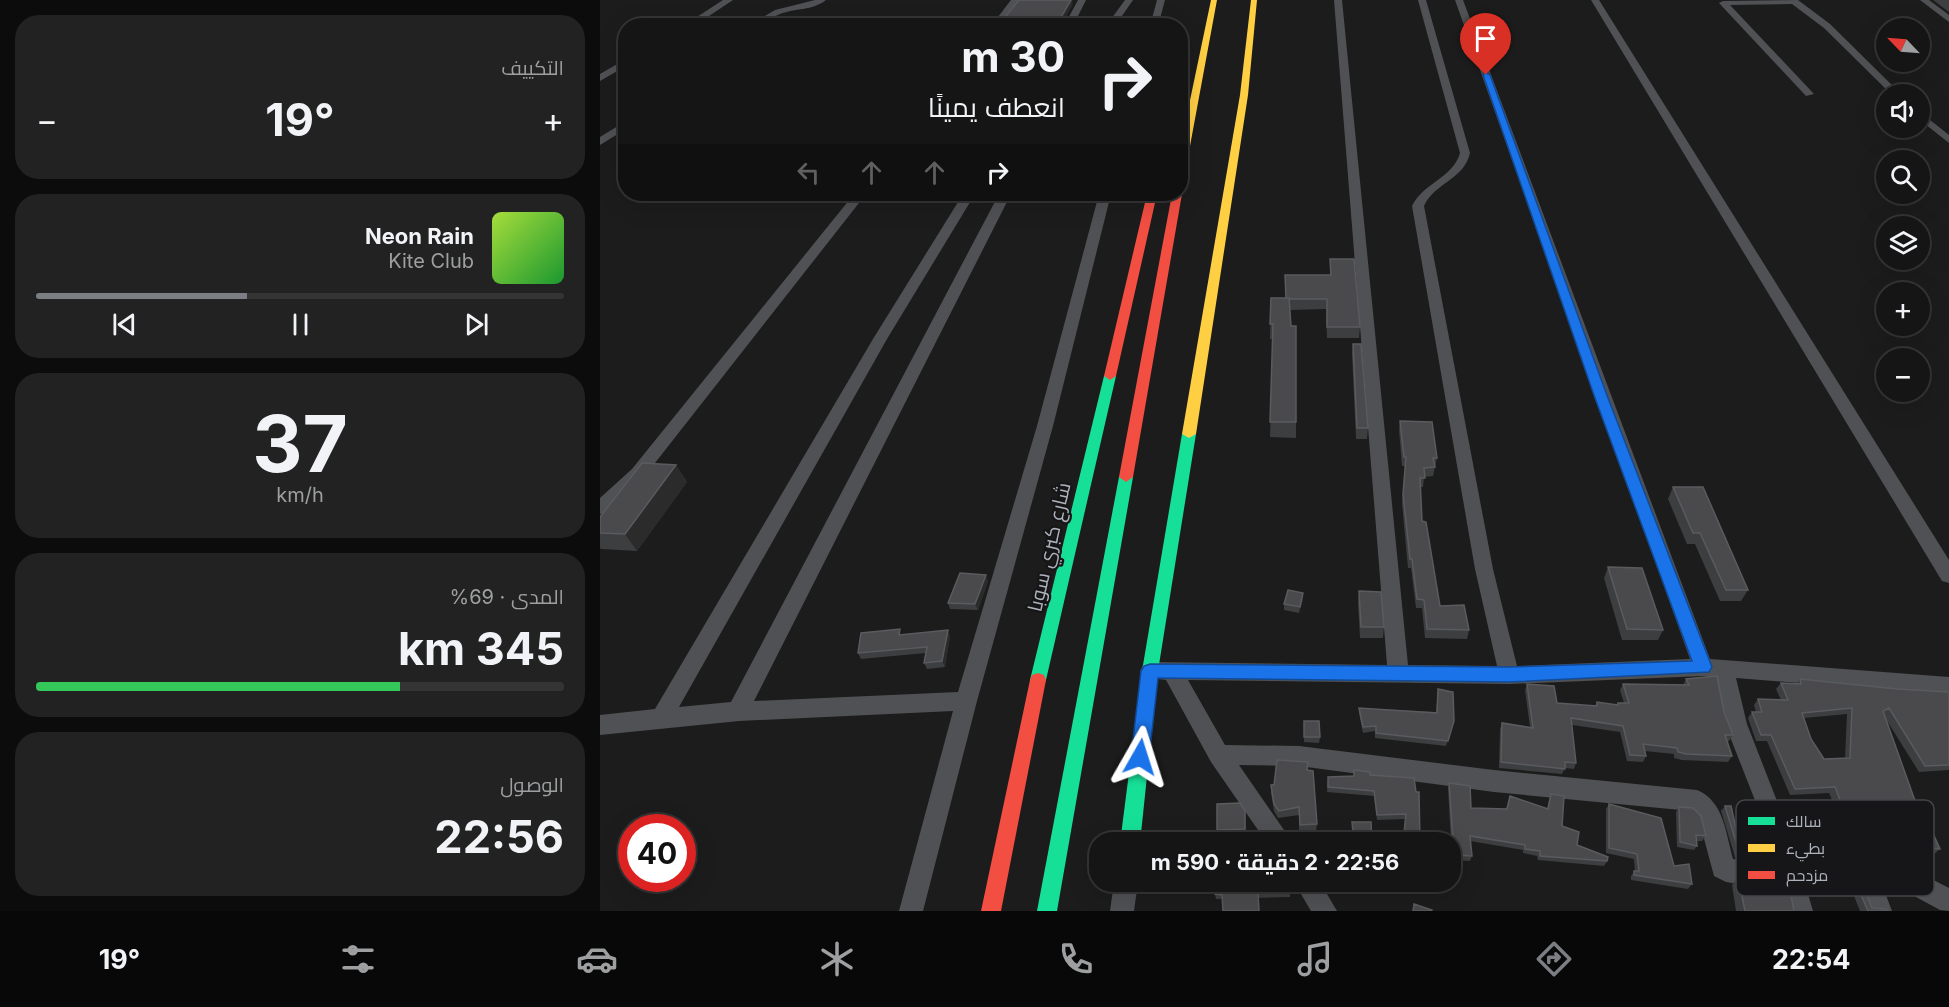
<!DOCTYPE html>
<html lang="ar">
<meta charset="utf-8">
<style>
:root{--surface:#151515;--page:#222;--text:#f1f3f6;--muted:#9d9fa0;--line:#343434;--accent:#7b7e83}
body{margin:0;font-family:Inter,Cairo,sans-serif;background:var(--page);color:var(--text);direction:rtl;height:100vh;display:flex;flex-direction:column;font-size:22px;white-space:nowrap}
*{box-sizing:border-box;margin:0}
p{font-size:20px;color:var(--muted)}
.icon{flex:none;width:33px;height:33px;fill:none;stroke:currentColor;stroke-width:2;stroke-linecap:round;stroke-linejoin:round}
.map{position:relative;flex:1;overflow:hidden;direction:ltr}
.panel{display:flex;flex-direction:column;gap:15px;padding:15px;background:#0c0c0c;width:600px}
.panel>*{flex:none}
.hud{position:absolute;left:18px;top:18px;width:570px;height:183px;border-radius:24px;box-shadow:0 6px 24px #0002,0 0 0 2px var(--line);direction:rtl;background:#151515;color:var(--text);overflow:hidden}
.needle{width:39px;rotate:295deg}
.fabs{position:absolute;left:1276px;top:18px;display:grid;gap:12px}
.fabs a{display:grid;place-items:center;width:54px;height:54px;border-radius:50%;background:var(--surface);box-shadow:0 6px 24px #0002,0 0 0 2px var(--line);font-size:30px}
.speed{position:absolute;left:18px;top:814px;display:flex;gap:12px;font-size:30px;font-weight:700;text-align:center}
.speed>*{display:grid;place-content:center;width:78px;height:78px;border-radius:50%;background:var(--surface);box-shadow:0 6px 24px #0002,0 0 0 2px var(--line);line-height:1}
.speed .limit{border:9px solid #d22;background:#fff;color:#111}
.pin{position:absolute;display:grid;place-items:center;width:51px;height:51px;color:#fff;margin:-62px -26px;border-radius:50% 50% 50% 0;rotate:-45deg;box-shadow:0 0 6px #0007}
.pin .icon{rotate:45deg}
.me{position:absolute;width:66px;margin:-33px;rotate:6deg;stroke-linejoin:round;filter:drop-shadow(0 0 4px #0008)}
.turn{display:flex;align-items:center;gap:21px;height:126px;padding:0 24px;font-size:27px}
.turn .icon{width:78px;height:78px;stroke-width:2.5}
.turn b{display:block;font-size:42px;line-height:51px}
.lanes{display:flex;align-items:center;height:57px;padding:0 24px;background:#0003;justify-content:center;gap:30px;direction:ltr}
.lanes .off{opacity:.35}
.big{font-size:45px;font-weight:700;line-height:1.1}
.panel .tile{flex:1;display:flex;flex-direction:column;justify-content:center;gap:9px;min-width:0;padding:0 21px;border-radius:24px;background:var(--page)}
.panel .dial{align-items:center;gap:0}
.dial b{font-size:78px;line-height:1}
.song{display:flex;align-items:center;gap:18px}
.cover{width:72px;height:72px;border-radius:9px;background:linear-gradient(135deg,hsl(80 70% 55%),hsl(130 70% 35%))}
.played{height:6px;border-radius:3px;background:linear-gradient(90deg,var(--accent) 40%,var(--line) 40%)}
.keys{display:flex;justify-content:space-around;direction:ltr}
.heat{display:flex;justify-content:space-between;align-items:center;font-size:33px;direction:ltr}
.charge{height:9px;border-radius:4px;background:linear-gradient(90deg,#34c759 69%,var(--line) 0)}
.trip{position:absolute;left:489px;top:832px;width:372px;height:60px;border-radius:24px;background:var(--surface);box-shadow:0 6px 24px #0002,0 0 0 2px var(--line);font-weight:700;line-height:60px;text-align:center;direction:rtl}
.dock{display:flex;height:96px;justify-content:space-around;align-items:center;background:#080808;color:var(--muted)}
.dock .icon{width:42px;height:42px}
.dock .on{color:var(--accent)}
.dock b{font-size:27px;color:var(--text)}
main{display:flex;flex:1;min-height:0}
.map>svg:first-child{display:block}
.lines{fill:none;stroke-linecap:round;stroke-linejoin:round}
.street{fill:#505154;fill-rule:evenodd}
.fast{fill:#16e098;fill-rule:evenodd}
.slow{fill:#ffcf43;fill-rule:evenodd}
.jam{fill:#f24e42;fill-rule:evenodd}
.wall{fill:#3d3e3f;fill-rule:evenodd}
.shaded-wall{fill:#2b2b2c}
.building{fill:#4a4a4d;stroke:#595b5e;stroke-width:1.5;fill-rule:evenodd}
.route{fill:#1a73e8;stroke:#114b97;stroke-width:1.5}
.labels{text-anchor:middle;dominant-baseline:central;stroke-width:4.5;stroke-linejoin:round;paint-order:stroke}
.street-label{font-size:20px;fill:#aeb3bb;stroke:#161618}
.key{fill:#161618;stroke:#444549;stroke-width:1.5}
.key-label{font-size:16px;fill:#aeb3bb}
</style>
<main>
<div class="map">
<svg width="1349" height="911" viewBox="0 0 1349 911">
<rect width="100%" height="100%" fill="#1c1c1c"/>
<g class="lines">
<path class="street" d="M123,0H133L94,26H83Z
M215,0H226C212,11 195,8 180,14C168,19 162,26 148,26L175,10Z
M411,0H419L400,26H391Z
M478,0H486L473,26H464Z
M525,0H533L515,26H506Z
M557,0H565L558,26H550Z
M734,0H742L808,665L897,666L875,569L812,206C823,183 853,178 860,153L818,0H826L870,153C864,180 834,183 824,206L893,569L917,666L1090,659L855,0H863L1110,659L1349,677V695L1136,678L1147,724L1189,832L1279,852L1349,888V911L1340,910L1279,877L1292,911H1268L1252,870L1197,857L1213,911H1189L1183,892L1126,882L1114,876L1099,820L1091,811L894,792L699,766L639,765L693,843H667L611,762L566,680L543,677L540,671L543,665L550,662L787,665ZM1103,676L1115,677L1125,724L1160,813L1176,866L1133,859C1126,834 1124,801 1097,790L894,770L699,746L625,745L588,680L909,684Z
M991,0H999L1349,560V583L1342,581Z
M1198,0L1230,24L1301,94H1291L1224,28L1192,4L1130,5L1214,94L1206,96L1119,3L1123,1Z
M1320,0H1329L1349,15V22Z
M26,59V66L0,81V74Z
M1320,112L1349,135V143L1320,120Z
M26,121V129L0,145V137Z
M254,194H266L44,477L6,513L0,514V498L32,469Z
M363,194H375L287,339L79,707L131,702L399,194H411L154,701L358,692L437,426L499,194H511L453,426L377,701L323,911H299L353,711L139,721L0,735V715L55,709L273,339Z
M514,882H538L534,911H510Z
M694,882H720L737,911H711Z"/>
<path class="fast" d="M510,372L516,376L446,680L444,685L438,687L432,685L430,680L504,376Z
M589,430L596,434L558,671L540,843H520L542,671L582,434Z
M526,472L533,477L457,911H437L519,477Z"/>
<path class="slow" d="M611,0H617L585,173L580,176V148Z
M651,0H657L648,95L596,434L589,438L582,434L640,95Z"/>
<path class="jam" d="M580,192L582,194L533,477L526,482L519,477L572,194Z
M547,194H557L516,376L510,380L504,376Z
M438,673L444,675L446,680L401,911H381L430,680L432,675Z"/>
</g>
<path class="wall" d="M1333,0H1349V12Z
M730,259L760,327L759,338H727L726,309L690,310L696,422V438L670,437L673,339H670L671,298H685L730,275Z
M753,344L768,428L767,439H756L752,354Z
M800,421L837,458L833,476L824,477L823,487H820L822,521L840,606L869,630L867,639L825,638L822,608H816L811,568H808L802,503L805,466H802L799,430Z
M76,465L87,482L37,551L1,549L0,548V517Z
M1073,487L1148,590L1141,601H1120L1095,544H1087L1068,499Z
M1008,567L1063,630L1058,640H1022L1004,578Z
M388,581L378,610L350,609L348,603Z
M759,591L784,627L783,638H760L758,603Z
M703,593V599L699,613L684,610V604Z
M303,635L350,636L345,667L327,669L324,663L326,653L261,659L258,653Z
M1086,679L1124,712L1133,735L1129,741H1127L1132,756L1128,762L1082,760L1074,758V754L1045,751L1046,756L1043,762L1027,761L1020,732L972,725L976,763L974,769L965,768L962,774L899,768L900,729L902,723L930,727L925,690L927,684L957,703L995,706L997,702L1017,705L1018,703H1024L1020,690L1023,684L1083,685Z
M1200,679L1297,689L1349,692V770L1319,772L1284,716L1324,826L1340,849L1333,855L1303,852L1288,817L1239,816L1229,793L1190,795L1167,741H1156L1148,718L1152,712H1156L1154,705L1158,699L1181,700L1176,689L1181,683L1196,684ZM1247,714L1245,759H1224L1211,739L1204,718Z
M838,689L854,721L846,746L775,738V731L763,733L759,713V708L836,712Z
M704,721L720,737L719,743L704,742Z
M708,770L717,824L716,831L699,832V815L678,818L674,811L671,793V785Z
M770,775L814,778L820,842L827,843H803L805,819L777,820L774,796L727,792L728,777Z
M849,783L871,808L906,809L910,796L947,809L949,800L951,794L962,826L977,845L1007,861L1004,866L938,860L937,856L923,853V850L870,841L872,856L870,861L852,860L848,788Z
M1009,804L1092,884L1088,889L1031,880V876L1035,871L1034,859L1006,853V809Z
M1125,806L1137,833L1150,840L1169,857L1165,862L1135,857L1121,811Z
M1079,807L1106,836L1102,841H1097V846L1094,850L1077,847L1076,812Z
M645,811L646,834L617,835V830Z
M1235,862L1253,876L1272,908L1287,911H1260L1248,881L1231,879L1230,867Z
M1138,877L1194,911H1136L1132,885Z
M690,882V897L616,899L615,894Z"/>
<path class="shaded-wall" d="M471,0H472L473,4L461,26H456Z
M76,465L87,482L37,551L25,534Z
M386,575L388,581L378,610L375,604Z
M703,593V599L699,613L700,607Z
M348,630L350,636L345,667L342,661Z"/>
<path class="building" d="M419,0H471L456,26H398Z
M730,259H754L760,327H727V299H689V298H686L685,275H731Z
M671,298H689L691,326H696V422H670L673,324H670Z
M753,344H761L768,428H757Z
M800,421L832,422L837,458H833L835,467L824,468L825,478H820L822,521L826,522L840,606L864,605L869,630L827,629L824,600L817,599L812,559H810L803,494L806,457H804Z
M42,463L76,465L25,534L0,533V517Z
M1073,487H1103L1148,590H1126L1100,533H1093Z
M1008,567L1042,568L1063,630L1027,629Z
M360,573L386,575L375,604L348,603Z
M688,590L703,593L700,607L684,604Z
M759,591L781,592L784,627H761Z
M300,629L299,635L348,630L342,661L324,663L327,647L258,653L261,633Z
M1117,676L1124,712L1133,735H1125L1132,756L1086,754L1078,752L1077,748L1043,744L1046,756L1030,755L1023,726L971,718L976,763L965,762V769L901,762L902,723L933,728L927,684L954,686L957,703L997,706V702L1018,705V703H1029L1023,684L1089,685L1086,679Z
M1200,679L1297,689L1349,692V765L1325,766L1289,708L1283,711L1324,826L1331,829L1340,849L1309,847L1294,811L1244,810L1235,787L1195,789L1171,735H1161L1152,712H1162L1158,699L1188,700L1181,683L1201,684ZM1252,708L1250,758L1224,759L1211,739L1202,713Z
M838,689L853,692L854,721L848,741L776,733V726L763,727L759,708L837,713Z
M704,721H719L720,737H704Z
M677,760L708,762L707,770L713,771L717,824L700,825L699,807L679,811L674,804L671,785H674Z
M754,770L770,772V775L814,778L816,792H819L820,842L827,843H803L806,814L777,815L774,791L728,787V777L754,776Z
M849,783L870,786L871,808L907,809L910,796L948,809L951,794L964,796L962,826L979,832L977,845L1008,857L1007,861L940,856V851L925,849V845L870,836L872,856L854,855Z
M640,803L645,811V829L617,830V804Z
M1009,804L1061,818L1074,866L1089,864L1092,884L1034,875V871H1039L1037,854L1009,848Z
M1125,806H1131L1137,833L1148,834L1150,840L1166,843L1169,857L1139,852Z
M1079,807L1093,808L1101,816L1106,836L1096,835L1097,846L1080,842Z
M752,822H771L772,843H754Z
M850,846H852V873H850Z
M1235,862L1253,866V876H1259L1272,908L1286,909L1287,911H1268L1253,876L1236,875Z
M1138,877L1189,886L1194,911H1145Z
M616,882H690V892L658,893L659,911H623L622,895L615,894Z
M814,904L832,910L831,911H813Z"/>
<path class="route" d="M886,72L890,75L1008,398L1112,667L1109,672L909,682L558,678L549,757L546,763L540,766L534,763L531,757L541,671L544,666L550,664L909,667L1092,661L995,398L883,75Z"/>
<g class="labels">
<g class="street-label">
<text transform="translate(449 547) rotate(-77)">شارع كبري سوبا</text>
</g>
</g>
<rect x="1136" y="800" width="198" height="96" rx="9" class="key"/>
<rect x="1148" y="817" width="27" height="8" fill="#16e098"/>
<rect x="1148" y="844" width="27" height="8" fill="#ffcf43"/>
<rect x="1148" y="871" width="27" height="8" fill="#f24e42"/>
<g class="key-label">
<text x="1186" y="827">سالك</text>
<text x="1186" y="854">بطيء</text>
<text x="1186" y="881">مزدحم</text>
</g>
</svg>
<div class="fabs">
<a><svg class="needle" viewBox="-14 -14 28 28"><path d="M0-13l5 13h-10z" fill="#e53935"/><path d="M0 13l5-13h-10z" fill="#9d9fa0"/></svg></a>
<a><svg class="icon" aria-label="sound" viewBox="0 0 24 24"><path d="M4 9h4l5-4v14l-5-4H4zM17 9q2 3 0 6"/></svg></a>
<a><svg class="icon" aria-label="search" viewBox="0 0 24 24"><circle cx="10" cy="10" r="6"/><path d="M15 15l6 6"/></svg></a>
<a><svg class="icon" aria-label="layers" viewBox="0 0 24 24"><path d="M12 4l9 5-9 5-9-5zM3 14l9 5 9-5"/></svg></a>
<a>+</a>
<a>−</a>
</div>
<div class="speed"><div class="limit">40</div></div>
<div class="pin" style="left:886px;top:75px;background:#d93025"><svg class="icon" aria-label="arrive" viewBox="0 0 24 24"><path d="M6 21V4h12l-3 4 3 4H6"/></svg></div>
<svg class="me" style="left:540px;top:757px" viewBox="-20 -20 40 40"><path d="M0-17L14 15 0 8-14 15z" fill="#1a73e8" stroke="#fff" stroke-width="4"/></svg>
<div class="trip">22:56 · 2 دقيقة · 590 m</div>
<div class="hud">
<div class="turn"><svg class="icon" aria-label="right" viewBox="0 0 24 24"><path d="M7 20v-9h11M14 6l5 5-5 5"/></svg><div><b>30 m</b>انعطف يمينًا</div></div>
<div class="lanes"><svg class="icon off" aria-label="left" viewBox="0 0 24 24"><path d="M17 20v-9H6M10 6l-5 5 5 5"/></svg><svg class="icon off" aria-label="ahead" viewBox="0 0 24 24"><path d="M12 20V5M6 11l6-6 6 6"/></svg><svg class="icon off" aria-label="ahead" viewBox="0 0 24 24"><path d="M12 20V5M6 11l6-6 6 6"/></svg><svg class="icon" aria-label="right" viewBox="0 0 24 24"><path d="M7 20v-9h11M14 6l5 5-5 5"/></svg></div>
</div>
</div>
<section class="panel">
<div class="tile"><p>التكييف</p>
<div class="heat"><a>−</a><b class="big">19°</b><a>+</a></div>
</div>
<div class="tile">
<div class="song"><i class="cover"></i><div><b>Neon Rain</b><p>Kite Club</p></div></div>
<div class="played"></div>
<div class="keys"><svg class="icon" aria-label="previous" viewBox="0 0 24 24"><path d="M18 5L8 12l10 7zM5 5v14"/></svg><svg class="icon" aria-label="pause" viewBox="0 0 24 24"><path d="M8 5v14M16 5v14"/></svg><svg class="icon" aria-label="next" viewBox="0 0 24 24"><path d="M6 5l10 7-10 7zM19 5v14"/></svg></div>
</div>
<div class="tile dial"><b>37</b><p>km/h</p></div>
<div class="tile"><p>المدى · 69%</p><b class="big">345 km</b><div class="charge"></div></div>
<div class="tile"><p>الوصول</p><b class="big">22:56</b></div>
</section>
</main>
<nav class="dock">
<b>22:54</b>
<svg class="icon on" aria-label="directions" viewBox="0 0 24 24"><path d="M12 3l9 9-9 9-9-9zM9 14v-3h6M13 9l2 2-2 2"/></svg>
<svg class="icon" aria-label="music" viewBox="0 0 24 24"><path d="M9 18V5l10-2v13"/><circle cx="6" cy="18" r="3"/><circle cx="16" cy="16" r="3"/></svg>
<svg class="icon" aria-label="phone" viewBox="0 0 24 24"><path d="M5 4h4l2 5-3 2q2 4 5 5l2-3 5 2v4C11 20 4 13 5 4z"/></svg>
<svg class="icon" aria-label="climate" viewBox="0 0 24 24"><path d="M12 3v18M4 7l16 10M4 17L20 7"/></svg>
<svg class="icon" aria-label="car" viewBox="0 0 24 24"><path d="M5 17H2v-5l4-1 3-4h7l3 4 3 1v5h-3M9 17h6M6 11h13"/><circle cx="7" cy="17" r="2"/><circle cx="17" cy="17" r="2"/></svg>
<svg class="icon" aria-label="filters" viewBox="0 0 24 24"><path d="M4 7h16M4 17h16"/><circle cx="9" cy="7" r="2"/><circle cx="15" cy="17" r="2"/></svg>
<b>19°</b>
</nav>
